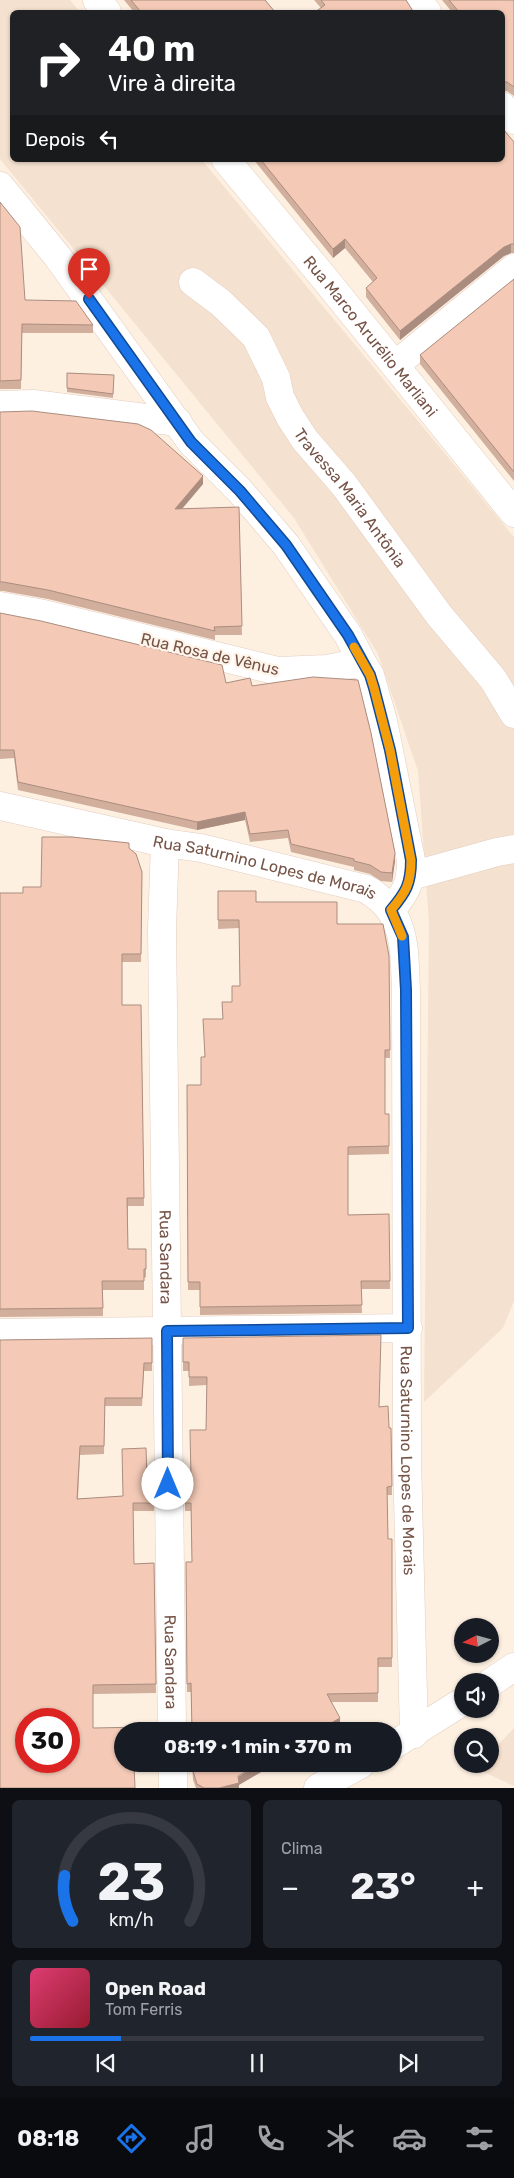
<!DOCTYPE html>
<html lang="pt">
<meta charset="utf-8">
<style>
:root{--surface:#171b24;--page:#20242c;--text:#f1f3f6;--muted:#9ea1a6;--line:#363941;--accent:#1a73e8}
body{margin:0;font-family:Rubik,sans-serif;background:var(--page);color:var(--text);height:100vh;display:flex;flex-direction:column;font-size:19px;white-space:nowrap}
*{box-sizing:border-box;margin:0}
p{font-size:16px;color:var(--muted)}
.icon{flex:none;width:28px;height:28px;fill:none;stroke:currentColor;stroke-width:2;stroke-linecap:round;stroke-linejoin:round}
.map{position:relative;height:1788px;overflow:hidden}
.panel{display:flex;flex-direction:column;gap:12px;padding:12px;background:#0d0f14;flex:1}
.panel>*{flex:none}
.top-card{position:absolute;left:10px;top:10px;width:495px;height:152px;border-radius:8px;box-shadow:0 1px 4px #0004;background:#202124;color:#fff;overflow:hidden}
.needle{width:32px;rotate:264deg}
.buttons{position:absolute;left:454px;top:1618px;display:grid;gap:10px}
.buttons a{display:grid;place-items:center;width:45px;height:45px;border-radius:50%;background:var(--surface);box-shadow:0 1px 4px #0004;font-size:25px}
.speed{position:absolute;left:15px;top:1708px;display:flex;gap:10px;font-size:25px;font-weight:700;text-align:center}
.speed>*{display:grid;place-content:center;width:65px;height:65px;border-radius:50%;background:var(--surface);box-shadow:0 1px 4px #0004;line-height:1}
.speed .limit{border:8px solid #d22;background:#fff;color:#111}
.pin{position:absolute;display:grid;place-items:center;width:42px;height:42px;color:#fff;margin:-51px -21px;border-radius:50% 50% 50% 0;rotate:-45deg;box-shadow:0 0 5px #0007}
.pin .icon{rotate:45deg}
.me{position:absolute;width:55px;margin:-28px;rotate:0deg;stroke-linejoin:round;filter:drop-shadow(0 0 4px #0008)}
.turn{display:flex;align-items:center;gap:18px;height:105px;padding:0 15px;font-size:22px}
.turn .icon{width:65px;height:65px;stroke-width:2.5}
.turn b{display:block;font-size:35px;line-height:42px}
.then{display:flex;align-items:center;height:48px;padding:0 15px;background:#0003;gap:10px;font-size:19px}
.big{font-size:38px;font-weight:700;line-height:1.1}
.panel .card{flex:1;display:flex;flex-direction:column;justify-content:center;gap:8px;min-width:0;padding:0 18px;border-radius:8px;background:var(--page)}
.panel .dial{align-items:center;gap:0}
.dial svg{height:130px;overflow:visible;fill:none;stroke:var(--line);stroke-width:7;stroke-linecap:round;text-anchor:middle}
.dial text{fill:var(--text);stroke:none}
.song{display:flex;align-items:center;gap:15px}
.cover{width:60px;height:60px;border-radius:8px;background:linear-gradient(135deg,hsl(340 70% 55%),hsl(350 70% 35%))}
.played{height:5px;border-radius:2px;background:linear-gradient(90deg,var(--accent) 20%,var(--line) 20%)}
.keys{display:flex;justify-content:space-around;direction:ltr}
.heat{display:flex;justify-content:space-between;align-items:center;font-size:28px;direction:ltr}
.panel .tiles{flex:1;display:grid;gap:12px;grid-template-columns:1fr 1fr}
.card:last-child{grid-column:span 2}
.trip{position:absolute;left:114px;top:1722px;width:288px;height:50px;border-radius:25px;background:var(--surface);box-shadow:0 1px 4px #0004;font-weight:700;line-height:50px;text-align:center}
.menu{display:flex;height:80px;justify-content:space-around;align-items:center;background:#090b0e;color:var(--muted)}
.menu .icon{width:35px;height:35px}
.menu .current{color:var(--accent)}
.menu b{font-size:22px;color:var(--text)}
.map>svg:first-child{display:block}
.residential{fill:#f5e1cf}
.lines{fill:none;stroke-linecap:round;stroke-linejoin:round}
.minor-casing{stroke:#e4cdc0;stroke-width:29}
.minor{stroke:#fff;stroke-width:28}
.wall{fill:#d2ae9d}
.shaded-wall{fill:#ab8d80}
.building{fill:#f4cab7;stroke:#ab8d80;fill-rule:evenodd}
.route-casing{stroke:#114b97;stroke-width:12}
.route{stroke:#1a73e8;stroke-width:9}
.slow{stroke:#f59e0b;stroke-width:9}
.labels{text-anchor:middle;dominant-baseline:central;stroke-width:4.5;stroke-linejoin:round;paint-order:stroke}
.street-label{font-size:16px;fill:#765347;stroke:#fff4e9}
</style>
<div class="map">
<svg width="514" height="1788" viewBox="0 0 514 1788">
<rect width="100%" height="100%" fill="#fdf0e1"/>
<path class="residential" d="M0,0H70L80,12H12V160H202L514,537V1301L503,1328L424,1402L429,923L418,771L378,654L294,518L0,159Z
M514,1728V1786L475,1768L479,1764H490V1753Z"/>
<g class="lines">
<g class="minor-casing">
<g id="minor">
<path d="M97,0L107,12"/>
<path d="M417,0L427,12"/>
<path d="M502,106L514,120"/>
<path id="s1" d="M226,160L325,279L514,513"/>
<path d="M0,186L57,256L191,442L240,491L286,545L348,635L362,662L327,669L278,671L44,614L0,606"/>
<path id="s2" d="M193,282L221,303L256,337L276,378L280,397L290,417L305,440L344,485L439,615L493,679L514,714"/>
<path d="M395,365L514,268"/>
<path d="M0,405L33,404L178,422"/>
<path d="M362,662L370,675L383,721L411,860C411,884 406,892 391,910"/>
<path id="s3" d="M0,806L165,843L201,848L366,889C407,912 404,949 406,990L407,1459L414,1734"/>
<path id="s4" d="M165,843L162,929L172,1731"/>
<path d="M411,876L497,852L514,849"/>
<path d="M0,1333L408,1328"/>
<path d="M490,1683L514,1667"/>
<path d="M392,1746L462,1702"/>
<path d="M173,1764V1788"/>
<path d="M318,1788L361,1764"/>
</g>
</g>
<use href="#minor" class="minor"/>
</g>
<path class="wall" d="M124,0H265L275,12H134Z
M314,0H406L413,12L321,8Z
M442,0H514V96L507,91H502V12H452Z
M514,142V253H511L504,256L400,340L366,297V288L373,282L345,248L333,258L254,160H502Z
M0,202L25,300L93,325V333H22L21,389H0Z
M514,279V481L420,364V355Z
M67,373L114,375L113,398L67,392Z
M0,412L203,484L182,509L239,507L242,635H215V640L48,599L3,591H0Z
M0,613L226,683L252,686L395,861L392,882L381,881L370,874L354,870V867L291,852L288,838L250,842L245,820L197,830L18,790L14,758L0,759Z
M129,848L142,872L141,962H122V1005H141L144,1206H128V1249H146V1277L144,1278V1290H103V1316L0,1317V893H23L41,887Z
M218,891L337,924L389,956L390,1058H385V1114H389V1154L348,1155V1215L389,1214L390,1289H361L362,1313L200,1315V1290H188L187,1085H201L204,1057L223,1019L222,1002H232L240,986L239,928L218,929Z
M152,1338V1371H144L142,1406H105L104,1454L80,1455L78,1499L123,1496L147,1479H153L154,1511H133L134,1564L154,1563L156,1693L93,1694V1728L122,1764H145H134L0,1788V1340Z
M183,1338L379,1407L389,1428H391L392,1495H387L388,1539H392V1667H378V1702H331L340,1727L332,1731H192L191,1692H187L186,1571L192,1562L191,1511H185V1478H191L206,1430L207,1385L189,1386V1371H183Z
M192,1764L239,1785V1788H196L193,1780Z"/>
<path class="shaded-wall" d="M345,239V248L333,258V249Z
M511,244V253L504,256L400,340V331L504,247Z
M203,476V484L175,517V509Z
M245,812V820L197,830V822Z
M395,853V861L392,882V873Z
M340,1718V1727L332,1731H317Z
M260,1764H275L239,1785V1788H219Z"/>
<path class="building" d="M131,0H265L275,12H141Z
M321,0H406L413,11L411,12H315L325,5Z
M449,0H514V87L507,82H502V12H459Z
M502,128L514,142V244H511L504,247L400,331L366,288L377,278L345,239L333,249L261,160H502Z
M0,202L20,227L25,300L76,301L93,325L22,324L21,380L0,381Z
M514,279V472L420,355Z
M67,373L114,375L113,394L67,388Z
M32,411L138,424L151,430L203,476L175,509L239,507L242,626L214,627L215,631L48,590L3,582H0V412Z
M0,613L41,621L222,665L226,683L250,678L252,686L313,677L358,680L371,733L395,853L392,873L381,872L370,865L354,861V859L291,844L288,830L250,834L245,812L197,822L18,782L14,750H0Z
M42,837H72L129,843V848L136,854L142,872L141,954H122V1005H141L144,1198H127L128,1249H146V1269H144V1281H102L103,1308L0,1309V893H23V887H41Z
M218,891H256V902H337V924H383L389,956L390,1050H385V1114H389V1146L348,1147V1215L389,1214L390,1281H361L362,1305L200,1307V1282H188L187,1085H201V1057H205L203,1019H223L222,1002H232V986H240L239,920H218Z
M381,1335L379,1407L388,1406L389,1428H391L392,1486L387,1487L388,1539H392V1658H378V1693L327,1694L340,1718L317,1731H192L191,1683L187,1684L186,1562H192L191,1503H185V1478H191L190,1430H206L207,1377H189V1362H183V1338Z
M152,1338V1363H144L142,1398H105L104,1446H80L77,1499L123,1496L122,1449L146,1448L147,1479H153L154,1503H133L134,1564L154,1563L156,1684L93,1685V1728L145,1727V1731H122V1764H134L135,1788H0V1340ZM26,1719H69V1761H26Z
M193,1764H260L238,1776L239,1783L219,1788H204L197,1784L193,1771Z"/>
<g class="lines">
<g class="route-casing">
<path id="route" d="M89,299L191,442L240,491L286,545L348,635L370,675L374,688L390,750L411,860C411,884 406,892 391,910L403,937L406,990L408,1328L167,1331L168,1484"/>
</g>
<use href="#route" class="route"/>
<path class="slow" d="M354,647L370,675L374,688L390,750L411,860C411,884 406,892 391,910L402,936"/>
</g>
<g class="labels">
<g class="street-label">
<text stroke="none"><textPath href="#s1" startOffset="228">Rua Marco Arurélio Marliani</textPath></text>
<text stroke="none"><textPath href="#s2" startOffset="272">Travessa Maria Antônia</textPath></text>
<text transform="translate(210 654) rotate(13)">Rua Rosa de Vênus</text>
<text stroke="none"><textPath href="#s3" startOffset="272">Rua Saturnino Lopes de Morais</textPath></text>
<text stroke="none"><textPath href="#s4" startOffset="414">Rua Sandara</textPath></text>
<text stroke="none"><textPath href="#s3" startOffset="961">Rua Saturnino Lopes de Morais</textPath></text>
<text stroke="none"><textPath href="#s4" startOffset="819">Rua Sandara</textPath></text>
</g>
</g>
</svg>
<div class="buttons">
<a><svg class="needle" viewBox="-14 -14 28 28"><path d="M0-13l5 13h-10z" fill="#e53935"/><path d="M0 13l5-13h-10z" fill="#9ea1a6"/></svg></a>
<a><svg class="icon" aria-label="sound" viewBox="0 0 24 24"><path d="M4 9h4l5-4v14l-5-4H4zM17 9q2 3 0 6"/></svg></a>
<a><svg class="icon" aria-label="search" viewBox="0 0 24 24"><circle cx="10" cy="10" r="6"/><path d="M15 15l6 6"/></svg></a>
</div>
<div class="speed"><div class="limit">30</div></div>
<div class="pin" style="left:89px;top:299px;background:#d93025"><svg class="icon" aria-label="arrive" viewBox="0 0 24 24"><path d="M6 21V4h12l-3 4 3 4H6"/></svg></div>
<svg class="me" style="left:168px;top:1484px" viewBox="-20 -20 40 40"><circle r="19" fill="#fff"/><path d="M0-13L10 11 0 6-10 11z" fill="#1a73e8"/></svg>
<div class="trip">08:19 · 1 min · 370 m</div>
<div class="top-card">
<div class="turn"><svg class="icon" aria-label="right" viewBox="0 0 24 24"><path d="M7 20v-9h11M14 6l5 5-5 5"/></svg><div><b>40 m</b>Vire à direita</div></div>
<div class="then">Depois<svg class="icon" aria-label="left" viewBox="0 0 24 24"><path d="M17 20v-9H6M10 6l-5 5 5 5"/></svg></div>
</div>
</div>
<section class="panel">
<div class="tiles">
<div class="card dial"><svg viewBox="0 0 100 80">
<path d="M14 69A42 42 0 1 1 86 69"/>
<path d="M14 69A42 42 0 0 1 9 41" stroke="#1a73e8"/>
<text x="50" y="56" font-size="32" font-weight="700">23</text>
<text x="50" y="72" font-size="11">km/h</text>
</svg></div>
<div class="card"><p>Clima</p>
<div class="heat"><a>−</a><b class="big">23°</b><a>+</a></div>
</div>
<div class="card">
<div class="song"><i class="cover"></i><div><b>Open Road</b><p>Tom Ferris</p></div></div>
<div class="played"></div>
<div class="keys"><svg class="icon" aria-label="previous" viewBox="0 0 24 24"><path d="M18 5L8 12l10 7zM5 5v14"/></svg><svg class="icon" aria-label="pause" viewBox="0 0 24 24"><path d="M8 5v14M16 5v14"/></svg><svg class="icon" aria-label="next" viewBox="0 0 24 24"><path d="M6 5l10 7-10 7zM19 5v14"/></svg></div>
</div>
</div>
</section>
<nav class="menu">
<b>08:18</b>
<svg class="icon current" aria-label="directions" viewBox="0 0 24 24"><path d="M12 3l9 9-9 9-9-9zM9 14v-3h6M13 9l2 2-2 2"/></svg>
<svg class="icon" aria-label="music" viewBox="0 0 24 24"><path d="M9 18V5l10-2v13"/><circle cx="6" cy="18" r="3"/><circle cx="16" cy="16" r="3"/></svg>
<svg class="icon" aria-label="phone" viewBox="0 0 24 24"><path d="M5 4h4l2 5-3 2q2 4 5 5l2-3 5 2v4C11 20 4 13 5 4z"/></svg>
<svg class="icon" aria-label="climate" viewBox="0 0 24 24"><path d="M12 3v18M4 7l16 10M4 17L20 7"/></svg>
<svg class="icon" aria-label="car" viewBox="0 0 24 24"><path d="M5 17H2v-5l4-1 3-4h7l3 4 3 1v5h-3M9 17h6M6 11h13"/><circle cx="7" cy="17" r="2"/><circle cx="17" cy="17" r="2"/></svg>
<svg class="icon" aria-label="filters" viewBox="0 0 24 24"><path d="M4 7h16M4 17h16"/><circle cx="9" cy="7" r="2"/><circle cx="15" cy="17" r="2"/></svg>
</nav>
